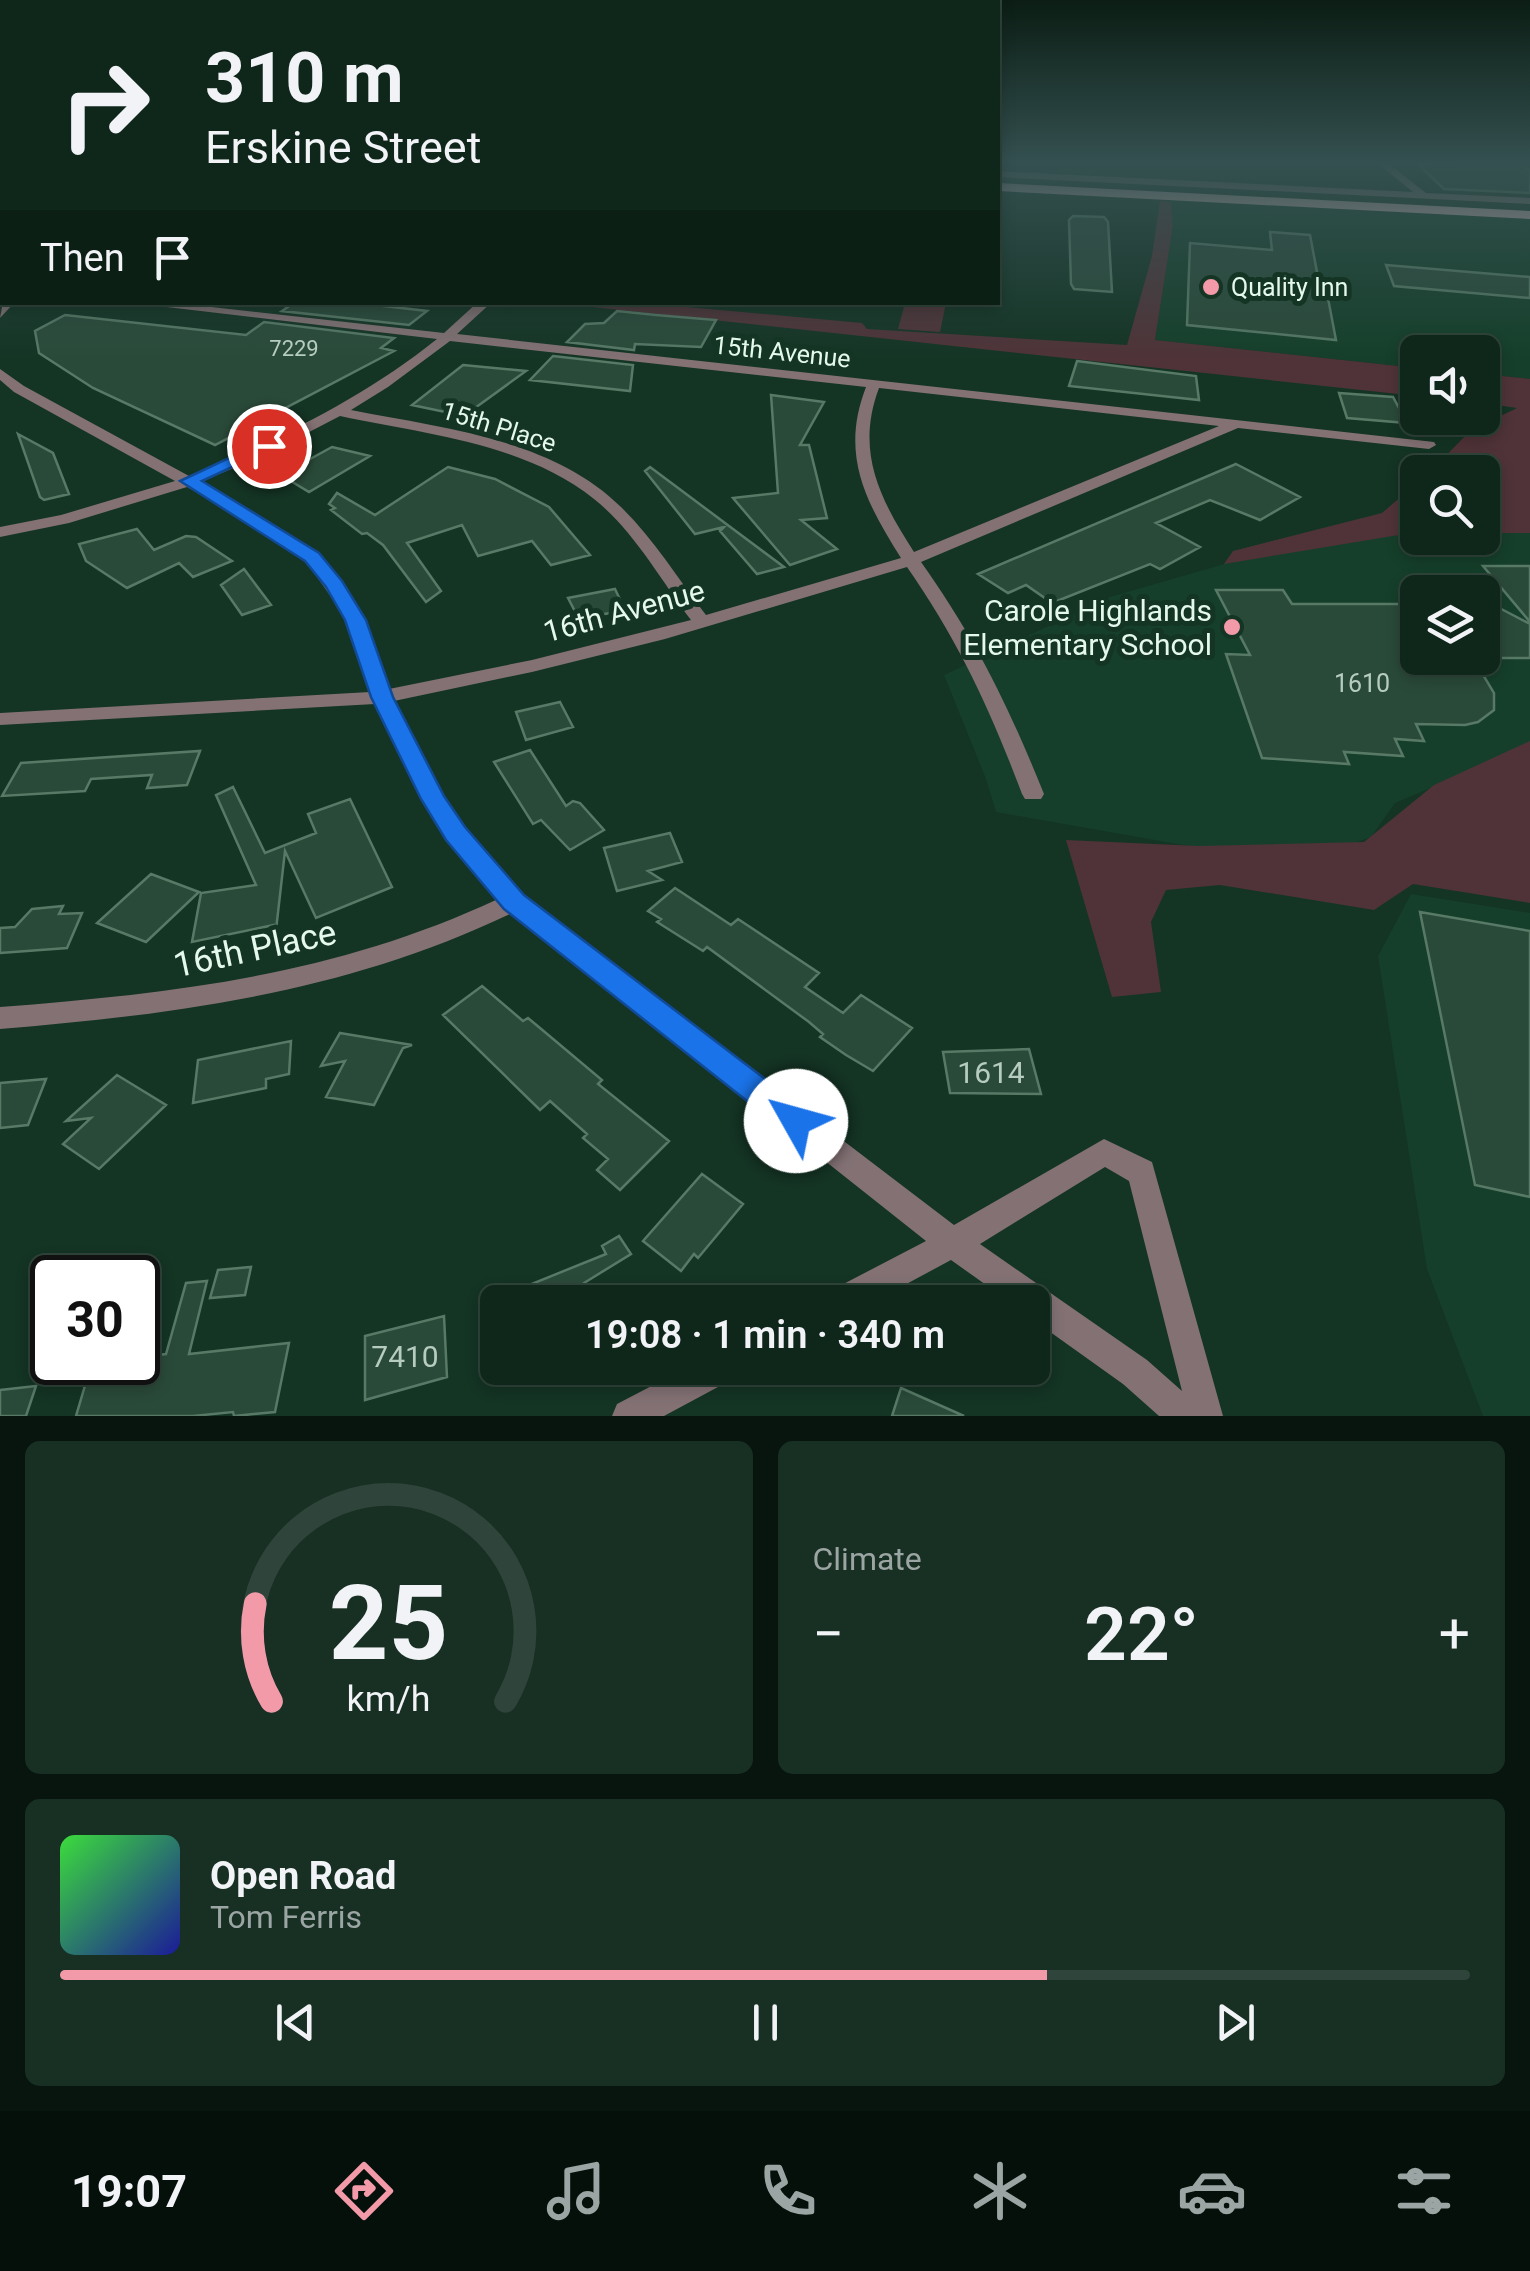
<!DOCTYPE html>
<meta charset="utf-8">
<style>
:root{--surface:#0f271b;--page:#182f24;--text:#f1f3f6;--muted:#9ba5a3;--line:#2f443a;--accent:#f39aa9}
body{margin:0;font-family:Roboto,sans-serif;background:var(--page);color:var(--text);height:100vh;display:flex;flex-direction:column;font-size:38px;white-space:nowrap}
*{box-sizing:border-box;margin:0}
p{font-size:32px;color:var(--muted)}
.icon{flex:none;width:55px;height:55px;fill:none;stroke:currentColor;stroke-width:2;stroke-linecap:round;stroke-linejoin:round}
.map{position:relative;height:1416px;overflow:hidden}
.details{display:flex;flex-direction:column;gap:25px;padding:25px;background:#08150f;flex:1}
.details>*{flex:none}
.guide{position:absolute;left:0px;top:0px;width:1000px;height:305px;box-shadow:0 5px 15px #0003,0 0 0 2px var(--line);background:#0f271b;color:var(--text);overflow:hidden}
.buttons{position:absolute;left:1400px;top:335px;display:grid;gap:20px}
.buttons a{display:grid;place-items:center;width:100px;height:100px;border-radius:15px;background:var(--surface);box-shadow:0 5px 15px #0003,0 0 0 2px var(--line);font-size:50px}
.speed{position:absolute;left:30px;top:1255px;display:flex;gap:20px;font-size:50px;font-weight:700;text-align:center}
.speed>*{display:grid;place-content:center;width:130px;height:130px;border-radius:50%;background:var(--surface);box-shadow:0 5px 15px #0003,0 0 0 2px var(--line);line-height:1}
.speed .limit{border:5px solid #111;border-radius:15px;background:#fff;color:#111}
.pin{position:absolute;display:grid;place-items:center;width:85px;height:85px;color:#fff;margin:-42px;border:5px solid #fff;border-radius:50%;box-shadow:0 2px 10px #0007}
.me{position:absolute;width:110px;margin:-55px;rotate:308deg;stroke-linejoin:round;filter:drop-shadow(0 0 8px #0008)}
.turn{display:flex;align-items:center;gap:35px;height:210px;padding:0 40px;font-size:45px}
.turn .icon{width:130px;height:130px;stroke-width:2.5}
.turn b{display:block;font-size:70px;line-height:85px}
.then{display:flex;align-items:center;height:95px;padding:0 40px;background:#0003;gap:20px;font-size:38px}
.big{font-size:75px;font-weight:600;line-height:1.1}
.details .tile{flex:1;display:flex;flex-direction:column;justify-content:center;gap:15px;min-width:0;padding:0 35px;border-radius:15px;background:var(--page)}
.details .dial{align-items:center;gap:0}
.dial svg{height:260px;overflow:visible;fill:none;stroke:var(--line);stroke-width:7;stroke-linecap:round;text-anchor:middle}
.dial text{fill:var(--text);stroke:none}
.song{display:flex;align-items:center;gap:30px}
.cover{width:120px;height:120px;border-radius:15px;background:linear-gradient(135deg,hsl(120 70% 55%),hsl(240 70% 35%))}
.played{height:10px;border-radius:5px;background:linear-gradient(90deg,var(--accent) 70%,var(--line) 70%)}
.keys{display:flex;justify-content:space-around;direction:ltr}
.heat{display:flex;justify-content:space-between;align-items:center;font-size:55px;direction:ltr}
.details .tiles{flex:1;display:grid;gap:25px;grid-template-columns:1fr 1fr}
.tile:last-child{grid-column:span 2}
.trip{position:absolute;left:480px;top:1285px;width:570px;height:100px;border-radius:15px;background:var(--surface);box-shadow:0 5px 15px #0003,0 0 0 2px var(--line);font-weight:600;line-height:100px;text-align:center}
.menu{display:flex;height:160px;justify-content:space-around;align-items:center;background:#06100b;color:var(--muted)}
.menu .icon{width:70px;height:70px}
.menu .active{color:var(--accent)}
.menu b{font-size:45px;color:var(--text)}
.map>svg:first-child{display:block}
.built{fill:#153f2a;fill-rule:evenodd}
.green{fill:#4f3338}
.building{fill:#2a4a39;stroke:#577966;stroke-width:2.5}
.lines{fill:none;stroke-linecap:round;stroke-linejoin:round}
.minor{fill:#837174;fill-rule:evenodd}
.primary{fill:#d9b5ba;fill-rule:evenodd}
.route{fill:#1a73e8;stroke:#114b97;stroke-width:2.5}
.poi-dot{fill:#f39aa9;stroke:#143424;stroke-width:4}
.labels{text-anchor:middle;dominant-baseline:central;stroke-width:10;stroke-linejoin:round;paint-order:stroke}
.far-number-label{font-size:22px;fill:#b6ccc0}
.far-poi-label{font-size:25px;fill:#e5f8ed;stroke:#143424;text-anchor:start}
.far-street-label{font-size:25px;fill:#e5f8ed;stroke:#143424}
.number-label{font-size:25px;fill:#b6ccc0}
.poi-label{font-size:30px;fill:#e5f8ed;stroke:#143424;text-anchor:end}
.street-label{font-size:30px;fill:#e5f8ed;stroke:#143424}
.near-number-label{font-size:30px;fill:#b6ccc0}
.near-street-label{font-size:35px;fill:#e5f8ed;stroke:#143424}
</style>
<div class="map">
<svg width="1530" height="1416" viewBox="0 0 1530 1416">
<rect width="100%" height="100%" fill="#143424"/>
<path class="built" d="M1171,200L1530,219V379L1483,374L1482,352H1418L1417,368L1155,340L1173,225Z
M1530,410V746L1395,803L1371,837L1339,849L1274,861L996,812L986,779L944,675L1110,597L1224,564L1233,551L1382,513L1417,483L1418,538H1482V472H1430L1470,431ZM1418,592H1482V658H1418Z
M1411,894L1530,913V1416H1483L1427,1269L1378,956Z"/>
<path class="green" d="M1160,201L1171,202L1173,225L1155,340L1417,368V396L574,305L643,303L862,323L867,329L1127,345L1152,256Z
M905,303H946L940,332L898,329Z
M1483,374L1530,379V533H1490L1483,529L1482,472H1430L1470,431L1517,408L1483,403Z
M1417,483V532L1224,564L1233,551L1382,513Z
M1530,741V903L1413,884L1374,910L1220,885L1166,890L1151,922L1161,992L1112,997L1066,840L1199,846L1364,842L1434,785Z"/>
<path class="building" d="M1511,161L1530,170V193L1444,189L1419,165Z
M1073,216L1104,217L1108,222L1112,292L1074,289L1071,284L1069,220Z
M1270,232L1310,235L1321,293H1327L1336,340L1187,325L1190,243L1272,250Z
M1386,265L1530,277V298L1394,286Z
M295,302H349L427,311L409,325L282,311Z
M617,311L656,315L716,320L701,347L635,344L634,350L567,342L585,324L604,323Z
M65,315L246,335L264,322L394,338L381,348L394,351L215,445L93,388L39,353L35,331Z
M553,356L633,365L630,391L530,380Z
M1077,361L1196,376L1199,400L1069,386Z
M463,365L526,371L464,416L412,405Z
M1339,393L1393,397L1407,423L1347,418Z
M771,395L824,402L800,445H809L827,518L801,520L837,549L790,565L733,498L778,493Z
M18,434L53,453L69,494L44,500L40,497Z
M332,447L370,456L309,492L281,475Z
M1236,464L1300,497L1260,520L1210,500L1156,523L1200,547L1160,569L1150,564L1052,603L1026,585L1008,593L978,574Z
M448,467L495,479L549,507L590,555L551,565L532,541L478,556L462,525L407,543L441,591L426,602L383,545L367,533L362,534L331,510L335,508L329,504L337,493L375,515Z
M650,467L729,526L784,567L757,574L720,531L724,527L695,534L645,471Z
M137,529L154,550L186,536L196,537L232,561L193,577L179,563L127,588L86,561L79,544Z
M1483,566H1530V622Z
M244,569L271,605L242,615L221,585Z
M615,589L625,610L579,619L568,598Z
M1216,590H1283L1292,604H1418V658H1473L1494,693V710L1478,722L1465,725L1416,724L1424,741L1395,739L1403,756L1344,752L1349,764L1262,758L1226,654L1250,655Z
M1482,599L1530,624V658H1482Z
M560,702L573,727L526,740L516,712Z
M530,750L566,806L573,801L580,803L604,830L570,850L541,820L533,824L494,762Z
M200,751L187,785L147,788L152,775L91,779L85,791L2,796L21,763Z
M233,787L265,853L316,833L308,814L350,799L392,887L316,918L285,851L276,930L274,925L192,942L201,893L256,885L216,795Z
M670,833L682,862L648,871L662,880L617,891L604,848Z
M151,874L199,892L146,942L97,923Z
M675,888L731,925L738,919L819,973L805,987L843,1013L861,995L912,1028L873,1071L846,1055L820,1037L823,1034L809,1022L707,947L703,951L657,922L661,919L648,911Z
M63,906L59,914L82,913L67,948L0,953V928L15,927L32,909Z
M1420,912L1530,931V1197L1475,1185Z
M482,986L523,1021L528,1018L540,1028L602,1080L598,1084L669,1141L620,1190L597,1170L608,1159L583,1138L587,1134L550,1101L540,1110L443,1015Z
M340,1033L412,1045L403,1048L374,1105L326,1097L345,1061L321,1066Z
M291,1041L289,1074L266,1079V1088L193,1103L198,1060Z
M1029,1049L1041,1094L950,1093L943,1052Z
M117,1075L166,1105L99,1169L63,1144L91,1118L66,1121Z
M46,1079L28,1125L0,1128V1083Z
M702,1174L743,1204L698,1258L694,1254L681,1271L643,1241Z
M619,1236L631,1254L584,1283L589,1302H487L606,1254L602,1246Z
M251,1267L245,1295L210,1298L218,1270Z
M207,1281L189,1354L289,1343L275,1412L234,1416L233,1412L193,1416H76L92,1362H138V1357L166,1354L186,1283Z
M444,1316L447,1377L365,1400V1336Z
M36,1386L26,1416H0V1390Z
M901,1388L964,1416H892Z"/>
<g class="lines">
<path class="minor" d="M1375,161H1385L1426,193L1530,198V204L998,177V171L1413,192Z
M3,302H15L0,318Z
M124,302H167L444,333L478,302H492L457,334L1434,442L1436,445L1429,449L1238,428L921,562C977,641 1008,705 1044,794L1041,799H1025L1022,794C990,709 959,642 907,567L665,639L532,672L394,701L443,797L463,827L522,896L954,1225L1104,1139L1152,1162L1223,1416H1159L1123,1384L1032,1319V1302H1010L951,1260L873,1302H825L830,1291L926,1241L512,913C347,992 180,1014 0,1029V1007C177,993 335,975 498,899L447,839L425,804L375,704L0,725V713L370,692L347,620L306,561L234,513L187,487L69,523L0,537V527L61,515L175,481L14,392L0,380V369L24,386L189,476C277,440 362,399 437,339ZM450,341L866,387C840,454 865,501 901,558L706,615C678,579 654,539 621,507C551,438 441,428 351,410L388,387ZM879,388L1219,426L914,552C880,499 855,452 879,388ZM340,416C425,434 524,443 594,499C634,531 660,579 691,620L532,660L389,689L365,620L318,553L200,482L265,455ZM1105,1167L1129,1181L1182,1391L1147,1360L980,1244Z
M686,1368H736L731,1380L664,1416H612L617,1404Z"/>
<path class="primary" d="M998,183L1530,211V219L998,191Z"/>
</g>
<linearGradient id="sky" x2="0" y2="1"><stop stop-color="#0b1d14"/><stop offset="0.45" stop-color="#345050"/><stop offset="1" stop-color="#345050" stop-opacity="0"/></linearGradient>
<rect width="1530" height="360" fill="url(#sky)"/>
<path class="route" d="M263,442L277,446L202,481L319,553L342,581L366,620L393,697L444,796L465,827L524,895L807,1111L812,1121L807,1131L796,1135L785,1131L504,909L446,840L421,799L371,697L345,620L326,587L305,561L180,481Z"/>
<g class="poi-dot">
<circle cx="1211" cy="287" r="10"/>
<circle cx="1232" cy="627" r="10"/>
</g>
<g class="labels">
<g class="far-number-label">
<text x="294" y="348">7229</text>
</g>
<g class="far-poi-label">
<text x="1231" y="287">Quality Inn</text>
</g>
<g class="far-street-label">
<text transform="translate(782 352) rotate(6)">15th Avenue</text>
<text transform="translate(499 427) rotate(17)">15th Place</text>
</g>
<g class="number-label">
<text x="1362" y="683">1610</text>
</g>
<g class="poi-label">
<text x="1212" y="610">Carole Highlands<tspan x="1212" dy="34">Elementary School</tspan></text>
</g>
<g class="street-label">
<text transform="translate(624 611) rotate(-15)">16th Avenue</text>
</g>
<g class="near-number-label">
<text x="991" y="1072">1614</text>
<text x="405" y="1356">7410</text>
</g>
<g class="near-street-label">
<text transform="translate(255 949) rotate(-12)">16th Place</text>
</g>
</g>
</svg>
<div class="buttons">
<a><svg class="icon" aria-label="sound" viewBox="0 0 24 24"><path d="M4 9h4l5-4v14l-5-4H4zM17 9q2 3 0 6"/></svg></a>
<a><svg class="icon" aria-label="search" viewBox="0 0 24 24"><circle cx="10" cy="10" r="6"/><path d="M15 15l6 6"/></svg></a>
<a><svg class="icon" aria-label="layers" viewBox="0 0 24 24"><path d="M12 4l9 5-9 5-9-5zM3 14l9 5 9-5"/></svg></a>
</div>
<div class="speed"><div class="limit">30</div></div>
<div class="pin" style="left:269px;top:446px;background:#d93025"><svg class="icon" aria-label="arrive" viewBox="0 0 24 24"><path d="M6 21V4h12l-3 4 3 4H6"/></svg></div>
<svg class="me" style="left:796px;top:1121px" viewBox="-20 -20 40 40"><circle r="19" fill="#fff"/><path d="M0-13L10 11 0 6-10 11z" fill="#1a73e8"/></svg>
<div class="trip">19:08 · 1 min · 340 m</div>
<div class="guide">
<div class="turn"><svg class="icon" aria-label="right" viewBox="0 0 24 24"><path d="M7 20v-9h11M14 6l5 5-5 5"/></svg><div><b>310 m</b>Erskine Street</div></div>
<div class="then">Then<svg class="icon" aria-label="arrive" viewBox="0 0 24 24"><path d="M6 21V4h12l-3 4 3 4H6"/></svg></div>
</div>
</div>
<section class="details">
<div class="tiles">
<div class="tile dial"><svg viewBox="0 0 100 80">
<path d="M14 69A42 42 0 1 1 86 69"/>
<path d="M14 69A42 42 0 0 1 9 39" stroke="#f39aa9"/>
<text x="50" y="56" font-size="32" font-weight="700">25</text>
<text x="50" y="72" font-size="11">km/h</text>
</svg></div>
<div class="tile"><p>Climate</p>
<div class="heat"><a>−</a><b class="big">22°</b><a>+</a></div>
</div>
<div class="tile">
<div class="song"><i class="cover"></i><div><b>Open Road</b><p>Tom Ferris</p></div></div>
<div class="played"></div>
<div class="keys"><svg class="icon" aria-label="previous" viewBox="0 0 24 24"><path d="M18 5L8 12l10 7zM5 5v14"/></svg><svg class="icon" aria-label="pause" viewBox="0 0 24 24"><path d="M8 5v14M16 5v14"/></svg><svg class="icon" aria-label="next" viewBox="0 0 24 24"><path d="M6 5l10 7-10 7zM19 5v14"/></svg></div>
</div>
</div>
</section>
<nav class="menu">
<b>19:07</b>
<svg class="icon active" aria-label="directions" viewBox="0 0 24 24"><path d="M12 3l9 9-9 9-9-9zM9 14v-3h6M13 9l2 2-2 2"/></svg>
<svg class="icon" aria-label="music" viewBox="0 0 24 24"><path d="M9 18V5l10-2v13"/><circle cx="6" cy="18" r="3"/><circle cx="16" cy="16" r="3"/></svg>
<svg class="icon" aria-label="phone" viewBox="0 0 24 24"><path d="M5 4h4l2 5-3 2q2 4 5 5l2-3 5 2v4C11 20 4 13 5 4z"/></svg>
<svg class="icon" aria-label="climate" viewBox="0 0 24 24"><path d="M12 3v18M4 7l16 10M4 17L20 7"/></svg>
<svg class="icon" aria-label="car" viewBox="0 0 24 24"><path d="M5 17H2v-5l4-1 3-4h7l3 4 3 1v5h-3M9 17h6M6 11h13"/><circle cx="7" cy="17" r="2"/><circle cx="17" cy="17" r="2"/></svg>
<svg class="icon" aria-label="filters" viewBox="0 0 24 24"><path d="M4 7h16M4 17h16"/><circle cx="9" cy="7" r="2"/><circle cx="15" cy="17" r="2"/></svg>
</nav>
